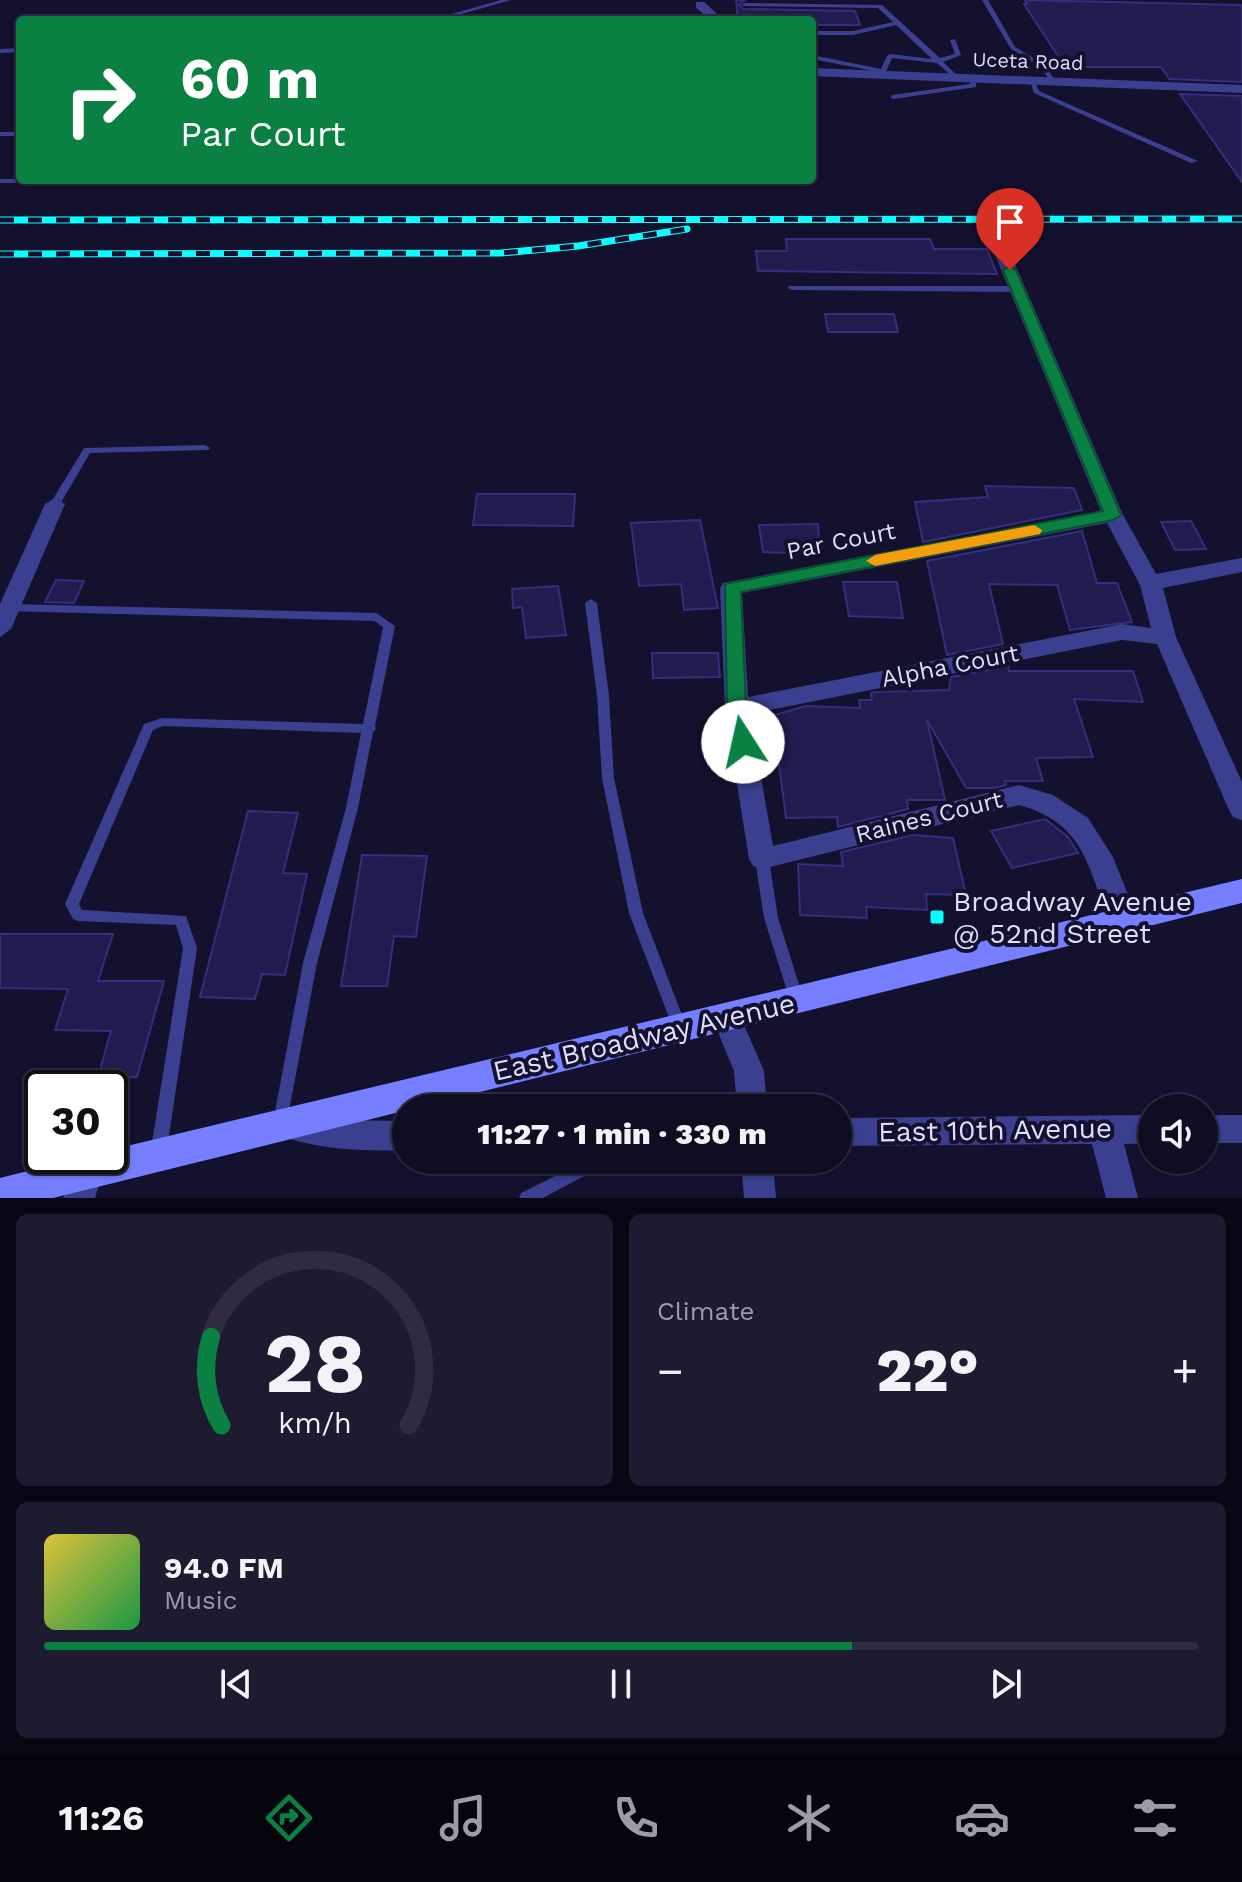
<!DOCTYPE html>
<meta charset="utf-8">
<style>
:root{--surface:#0e0d22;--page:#1c1b2f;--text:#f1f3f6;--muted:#9b9ca5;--line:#2e2d40;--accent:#0b8043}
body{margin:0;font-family:"Work Sans",sans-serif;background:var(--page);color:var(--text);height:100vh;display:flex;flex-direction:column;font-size:30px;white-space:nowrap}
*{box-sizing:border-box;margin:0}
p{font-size:26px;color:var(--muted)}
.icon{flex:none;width:44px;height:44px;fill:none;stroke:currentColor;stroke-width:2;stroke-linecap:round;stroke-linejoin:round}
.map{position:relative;height:1198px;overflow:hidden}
.drawer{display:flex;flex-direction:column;gap:16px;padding:16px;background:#080713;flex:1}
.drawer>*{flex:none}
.top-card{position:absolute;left:16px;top:16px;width:800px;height:168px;border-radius:8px;box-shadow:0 2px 6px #0004,0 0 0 2px var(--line);background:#0b8043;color:#fff;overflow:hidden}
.buttons{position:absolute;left:1138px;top:1094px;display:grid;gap:16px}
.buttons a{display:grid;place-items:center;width:80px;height:80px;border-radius:50%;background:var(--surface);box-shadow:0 2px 6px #0004,0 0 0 2px var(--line);font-size:40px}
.speed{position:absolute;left:24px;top:1070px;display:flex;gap:16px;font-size:40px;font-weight:700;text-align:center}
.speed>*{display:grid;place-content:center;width:104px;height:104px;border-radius:50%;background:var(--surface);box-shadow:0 2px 6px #0004,0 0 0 2px var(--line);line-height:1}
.speed .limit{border:4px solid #111;border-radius:12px;background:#fff;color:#111}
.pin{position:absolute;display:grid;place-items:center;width:68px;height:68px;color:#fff;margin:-82px -34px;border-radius:50% 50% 50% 0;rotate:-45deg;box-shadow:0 0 8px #0007}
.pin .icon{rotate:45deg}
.me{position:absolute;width:88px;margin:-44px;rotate:350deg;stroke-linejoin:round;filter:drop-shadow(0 0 6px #0008)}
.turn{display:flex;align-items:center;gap:28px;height:168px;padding:0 32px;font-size:36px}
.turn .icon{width:104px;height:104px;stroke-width:2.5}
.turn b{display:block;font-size:56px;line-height:68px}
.big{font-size:60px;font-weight:800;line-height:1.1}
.drawer .widget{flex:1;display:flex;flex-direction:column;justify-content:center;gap:12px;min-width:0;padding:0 28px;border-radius:12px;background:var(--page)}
.drawer .dial{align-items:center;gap:0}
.dial svg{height:208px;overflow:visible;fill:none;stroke:var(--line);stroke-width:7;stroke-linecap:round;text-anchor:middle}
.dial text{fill:var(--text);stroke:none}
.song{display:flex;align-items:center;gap:24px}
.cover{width:96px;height:96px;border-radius:12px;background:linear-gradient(135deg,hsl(50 70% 55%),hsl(140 70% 35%))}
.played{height:8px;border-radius:4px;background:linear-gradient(90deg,var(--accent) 70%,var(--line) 70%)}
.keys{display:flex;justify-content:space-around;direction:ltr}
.heat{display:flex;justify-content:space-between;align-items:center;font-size:44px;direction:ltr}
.drawer .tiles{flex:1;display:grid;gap:16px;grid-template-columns:1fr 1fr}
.widget:last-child{grid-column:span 2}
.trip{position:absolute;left:392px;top:1094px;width:460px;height:80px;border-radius:40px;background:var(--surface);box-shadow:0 2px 6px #0004,0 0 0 2px var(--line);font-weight:800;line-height:80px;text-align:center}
.tabs{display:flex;height:128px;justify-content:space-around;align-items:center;background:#06050e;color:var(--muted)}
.tabs .icon{width:56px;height:56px}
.tabs .active{color:var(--accent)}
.tabs b{font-size:36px;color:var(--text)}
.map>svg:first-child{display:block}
.building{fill:#211c50;stroke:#352d7d;stroke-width:2}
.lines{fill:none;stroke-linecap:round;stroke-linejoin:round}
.lane{fill:#3a3f8f;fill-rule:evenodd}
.street{fill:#3a3f8f;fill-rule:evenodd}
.secondary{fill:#757fff;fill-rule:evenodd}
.rail-casing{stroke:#0afeff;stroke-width:7}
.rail{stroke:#13112e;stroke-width:5;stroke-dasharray:14;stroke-linecap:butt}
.route{fill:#0b8043;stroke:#07532c;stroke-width:2}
.slow{fill:#f59e0b}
.poi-dot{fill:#0afeff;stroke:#13112e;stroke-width:3}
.labels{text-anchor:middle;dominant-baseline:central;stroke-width:8;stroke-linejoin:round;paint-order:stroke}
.far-street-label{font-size:20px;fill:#dfdeff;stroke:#13112e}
.street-label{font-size:24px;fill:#dfdeff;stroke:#13112e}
.near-poi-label{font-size:28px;fill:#dfdeff;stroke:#13112e;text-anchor:start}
.near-street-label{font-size:28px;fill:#dfdeff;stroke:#13112e}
</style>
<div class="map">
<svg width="1242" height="1198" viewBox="0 0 1242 1198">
<rect width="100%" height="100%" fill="#13112e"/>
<path class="building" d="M736,0H745L739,5L743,9L855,11L860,25H812V20H738Z
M1025,0L1242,5V82L1169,79L1161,67H1065L1024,4H1027Z
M1180,94L1242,96V182Z
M786,239H930L934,249H987L997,274L758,271L756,251H787Z
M825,314H894L898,332H828Z
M985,486L1074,488L1082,510L923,542L915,502L988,497Z
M477,494H575L573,526L473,525Z
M700,520L718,608L684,610L681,584L639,586L631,523Z
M1191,521L1206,549L1175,550L1161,522Z
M818,524L820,554L763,552L759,525Z
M1082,531L1097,583H1117L1132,622L1070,630L1057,585L989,584L1003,644L947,655L927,561Z
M56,580L84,581L74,603L45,602Z
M843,582H897L903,618L849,616Z
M558,586L566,635L526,638L522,607L513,608L512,589Z
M652,653H718L720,677L653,678Z
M1008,666L1009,671H1133L1143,702L1074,699L1093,757L1036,758L1043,781H1005L1006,785L995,788H966L927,720L945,800H907L908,809L838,827L837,817L786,818L779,764H774L771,716L806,706L860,708L859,700H872L871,693L876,692L949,690L951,677Z
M248,811L298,813L283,873L307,874L285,975L262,974L255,999L200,997Z
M1045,819L1068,837L1078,853L1012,868L991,831Z
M913,835L953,838L966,895L926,894L927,910L866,907L867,918L800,915L798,864L843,866L841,852Z
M362,855L427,856L416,937L394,936L387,986H341Z
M0,934H113L98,981H164L137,1077H98L111,1031L55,1030L68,989L0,988Z"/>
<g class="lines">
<path class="lane" d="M501,0H511L440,20H430Z
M982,0H988L1015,47L1045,65L1056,82L1055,83H1051L1041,67L1011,49Z
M745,3L882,5L940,58L955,54L950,40L955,39L961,55L943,62L960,78L955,79L937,63L892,58L884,76L881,78L878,76L879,72L812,59V55L881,69L887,56L890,54L932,59L896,25L853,35H812V31H853L893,22L878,8L743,6L742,5Z
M20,48V52L0,53V49Z
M973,77L976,79V87L893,99L890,97L893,95L970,84V79Z
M1030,80H1034L1039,91L1198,161L1191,163L1034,93Z
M0,132H20V136H0Z
M0,179H20V180H96L92,182L0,183Z
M789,286H1018L1022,289L1018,292L792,290L788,288Z
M205,445L210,448L208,450L90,453L59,506L55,507L50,504L84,448Z
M591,599L597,603L609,696L614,778L643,913L687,1028L685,1033L680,1034L675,1033L673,1028L629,913L602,778L597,696L585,603Z
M11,604L376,613L395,626L375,726L376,729L373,732L358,808L317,963L286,1127L281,1129L276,1127L273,1122L303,963L346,808L361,733L163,726L153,730L79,904L82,910L186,916L197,948L167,1149L165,1154L159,1156L153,1154L151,1149L183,948L176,925L78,921L73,919L65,904L144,724L162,718L363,724L383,627L374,621L7,611L5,608L7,605Z
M762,854L767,855L769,859L778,918L803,997L801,1001L796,1003L791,1001L789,997L764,918L755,859L757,855Z
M580,1160H598L592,1170L586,1175L543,1198H519L521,1193L567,1170Z"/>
<path class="street" d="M696,2H704L724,20H711L696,8Z
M812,68L1242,85V93L812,76Z
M1001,245L1009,250L1123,515L1156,574L1242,558V572L1163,588L1176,637L1242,782V820L1233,817L1229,810L1157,644L1122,640L750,714L773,846L1019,785L1053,795L1088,818L1113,857L1138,920L1134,928L1124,931L1114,928C1086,872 1090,825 1019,805L762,869L753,866L749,859L725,708L720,588L723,583L1101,511L993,250ZM1107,523L1140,585L1151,628L1122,624L748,697L742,593Z
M55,498L65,504L11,629L0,637V604L45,504Z
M727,1005L737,1009L764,1071L767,1108H737L734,1071L712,1018L717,1009Z
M290,1111L333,1120L406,1121V1151C362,1150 320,1151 279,1135L274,1125L279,1115Z
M1152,1115V1143L1124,1144L1138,1198H1106L1092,1144L838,1146V1118Z
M1204,1115H1242V1143H1204Z
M87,1157L98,1161L103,1172L95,1198H63L76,1161Z
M741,1160H773L776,1198H744Z"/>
<path class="secondary" d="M1242,879V903L53,1198H0V1178L87,1156H110V1150Z"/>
<g class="rail-casing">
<path id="rail" d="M0,220L1242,219
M0,254L501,253L578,246L687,229"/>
</g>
<use href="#rail" class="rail"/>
</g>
<path class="route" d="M1010,266L1016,270L1121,515L1113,520L741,592L746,708L753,742L750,747H736L727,708L725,584L1103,511L1003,270Z"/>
<path class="slow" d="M1034,525L1042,530L1040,534L875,566L866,561L875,555Z"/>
<rect class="poi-dot" x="929" y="909" width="16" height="16" rx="4"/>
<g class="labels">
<g class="far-street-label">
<text transform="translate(1028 61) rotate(2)">Uceta Road</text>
</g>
<g class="street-label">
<text transform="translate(841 541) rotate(-11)">Par Court</text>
<text transform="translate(950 666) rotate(-11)">Alpha Court</text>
<text transform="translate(929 817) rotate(-14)">Raines Court</text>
</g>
<g class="near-poi-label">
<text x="953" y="901">Broadway Avenue<tspan x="953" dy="32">@ 52nd Street</tspan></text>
</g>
<g class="near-street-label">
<text transform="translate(644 1037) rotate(-13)">East Broadway Avenue</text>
<text transform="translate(995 1130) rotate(-1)">East 10th Avenue</text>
</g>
</g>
</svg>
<div class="buttons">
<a><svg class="icon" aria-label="sound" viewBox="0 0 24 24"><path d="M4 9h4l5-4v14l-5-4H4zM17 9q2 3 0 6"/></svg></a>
</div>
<div class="speed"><div class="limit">30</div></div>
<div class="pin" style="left:1010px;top:270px;background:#d93025"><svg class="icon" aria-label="arrive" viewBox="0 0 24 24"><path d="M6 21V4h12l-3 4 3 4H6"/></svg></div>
<svg class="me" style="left:743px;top:742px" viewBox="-20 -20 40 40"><circle r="19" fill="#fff"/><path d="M0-13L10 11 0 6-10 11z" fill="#0b8043"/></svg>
<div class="trip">11:27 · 1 min · 330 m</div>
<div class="top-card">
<div class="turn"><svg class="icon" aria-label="right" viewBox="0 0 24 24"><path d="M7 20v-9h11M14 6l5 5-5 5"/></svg><div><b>60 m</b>Par Court</div></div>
</div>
</div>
<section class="drawer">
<div class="tiles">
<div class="widget dial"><svg viewBox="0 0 100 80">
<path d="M14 69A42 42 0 1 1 86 69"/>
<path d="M14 69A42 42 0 0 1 10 35" stroke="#0b8043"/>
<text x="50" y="56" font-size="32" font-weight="700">28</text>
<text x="50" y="72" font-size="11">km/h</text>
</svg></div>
<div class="widget"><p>Climate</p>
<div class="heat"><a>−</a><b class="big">22°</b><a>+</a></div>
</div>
<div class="widget">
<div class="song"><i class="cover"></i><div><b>94.0 FM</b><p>Music</p></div></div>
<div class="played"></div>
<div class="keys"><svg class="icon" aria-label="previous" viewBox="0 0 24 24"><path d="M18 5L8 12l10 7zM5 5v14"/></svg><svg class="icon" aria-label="pause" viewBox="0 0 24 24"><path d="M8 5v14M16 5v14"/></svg><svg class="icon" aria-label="next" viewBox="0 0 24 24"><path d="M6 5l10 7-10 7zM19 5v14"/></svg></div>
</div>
</div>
</section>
<nav class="tabs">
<b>11:26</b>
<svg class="icon active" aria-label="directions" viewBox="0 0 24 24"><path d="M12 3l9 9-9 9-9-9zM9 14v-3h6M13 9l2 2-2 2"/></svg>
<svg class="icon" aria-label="music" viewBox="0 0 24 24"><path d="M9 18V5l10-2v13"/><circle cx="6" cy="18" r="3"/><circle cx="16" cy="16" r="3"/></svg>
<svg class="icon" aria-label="phone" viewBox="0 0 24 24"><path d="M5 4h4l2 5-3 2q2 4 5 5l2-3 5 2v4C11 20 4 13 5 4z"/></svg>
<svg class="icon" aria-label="climate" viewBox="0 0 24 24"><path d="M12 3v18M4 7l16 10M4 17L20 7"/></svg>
<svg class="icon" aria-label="car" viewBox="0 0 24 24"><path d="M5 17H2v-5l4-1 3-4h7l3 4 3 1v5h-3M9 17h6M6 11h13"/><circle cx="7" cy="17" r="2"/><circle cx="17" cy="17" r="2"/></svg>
<svg class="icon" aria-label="filters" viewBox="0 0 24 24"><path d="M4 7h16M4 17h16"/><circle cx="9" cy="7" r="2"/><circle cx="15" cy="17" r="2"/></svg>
</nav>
